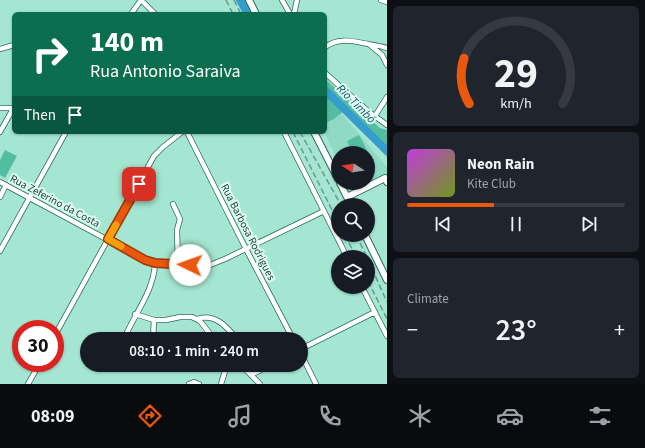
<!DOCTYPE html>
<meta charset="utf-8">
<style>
:root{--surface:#171b24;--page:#20242c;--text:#f1f3f6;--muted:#9ea1a6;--line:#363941;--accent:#ea580c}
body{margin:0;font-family:"Source Sans 3",sans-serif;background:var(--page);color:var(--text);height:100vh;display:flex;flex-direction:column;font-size:15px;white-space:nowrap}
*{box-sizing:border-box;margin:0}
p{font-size:13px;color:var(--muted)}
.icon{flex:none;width:22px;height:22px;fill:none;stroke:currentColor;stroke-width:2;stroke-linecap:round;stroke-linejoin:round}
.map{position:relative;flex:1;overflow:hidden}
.drawer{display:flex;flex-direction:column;gap:6px;padding:6px;background:#0d0f14;width:258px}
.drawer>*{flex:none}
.banner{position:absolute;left:12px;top:12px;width:315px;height:122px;border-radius:6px;box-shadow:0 1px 3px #0004;background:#0b6e4f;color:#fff;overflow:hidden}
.needle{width:26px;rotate:282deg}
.fabs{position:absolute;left:331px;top:146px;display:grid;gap:8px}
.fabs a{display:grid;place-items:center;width:44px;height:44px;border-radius:50%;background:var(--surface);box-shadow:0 1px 3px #0004;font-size:20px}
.speed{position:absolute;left:12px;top:320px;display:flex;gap:8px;font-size:20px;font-weight:700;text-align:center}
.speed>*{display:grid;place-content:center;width:52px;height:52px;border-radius:50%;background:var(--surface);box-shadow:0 1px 3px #0004;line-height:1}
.speed .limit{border:6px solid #d22;background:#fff;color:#111}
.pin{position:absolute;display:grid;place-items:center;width:34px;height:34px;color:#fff;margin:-17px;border-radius:8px;box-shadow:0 2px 6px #0006}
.me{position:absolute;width:44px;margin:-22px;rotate:273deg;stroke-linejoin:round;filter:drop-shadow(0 0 3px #0008)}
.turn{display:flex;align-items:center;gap:14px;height:84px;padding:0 12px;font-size:18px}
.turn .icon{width:52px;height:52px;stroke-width:2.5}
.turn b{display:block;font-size:28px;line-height:34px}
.then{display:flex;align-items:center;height:38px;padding:0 12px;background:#0003;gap:8px;font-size:15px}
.big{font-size:30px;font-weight:600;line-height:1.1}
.drawer .card{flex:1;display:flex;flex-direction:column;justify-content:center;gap:6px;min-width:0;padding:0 14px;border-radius:6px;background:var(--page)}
.drawer .dial{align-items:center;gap:0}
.dial svg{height:104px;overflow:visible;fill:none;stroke:var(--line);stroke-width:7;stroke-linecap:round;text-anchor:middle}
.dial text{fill:var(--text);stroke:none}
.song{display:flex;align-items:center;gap:12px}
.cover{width:48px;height:48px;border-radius:6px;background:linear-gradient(135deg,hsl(290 70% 55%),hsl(80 70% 35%))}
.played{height:4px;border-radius:2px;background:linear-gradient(90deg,var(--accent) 40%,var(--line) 40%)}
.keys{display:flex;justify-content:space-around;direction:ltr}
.heat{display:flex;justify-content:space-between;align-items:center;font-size:22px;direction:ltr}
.trip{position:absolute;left:80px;top:332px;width:228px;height:40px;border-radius:20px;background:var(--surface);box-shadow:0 1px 3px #0004;font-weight:600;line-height:40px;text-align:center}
.tabs{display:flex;height:64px;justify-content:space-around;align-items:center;background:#090b0e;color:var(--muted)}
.tabs .icon{width:28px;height:28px}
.tabs .selected{color:var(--accent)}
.tabs b{font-size:18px;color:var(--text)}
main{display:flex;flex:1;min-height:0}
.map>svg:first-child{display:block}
.built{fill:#90d9c2}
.green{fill:#53bda1}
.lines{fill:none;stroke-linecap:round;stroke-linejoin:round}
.river{stroke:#359dcd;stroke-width:8}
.minor-casing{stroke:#2a6b5a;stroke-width:6}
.major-casing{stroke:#2a6b5a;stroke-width:8}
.minor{stroke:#fff;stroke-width:4.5}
.major{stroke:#fff;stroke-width:6}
.rail{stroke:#6a9a8b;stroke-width:1.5;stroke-dasharray:6 3;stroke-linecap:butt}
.route-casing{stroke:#983908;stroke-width:10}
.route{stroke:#ea580c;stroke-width:7}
.slow{stroke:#f59e0b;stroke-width:7}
.labels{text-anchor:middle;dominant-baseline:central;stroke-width:4;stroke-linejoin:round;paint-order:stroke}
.street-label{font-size:11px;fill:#243f37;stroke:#dffff4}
.water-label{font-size:12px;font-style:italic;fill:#154d66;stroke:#dffff4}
</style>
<main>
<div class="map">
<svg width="387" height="384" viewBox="0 0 387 384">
<rect width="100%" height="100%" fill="#a4e6d1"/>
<path class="built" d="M341,113L387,167V172L368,182V153H338V160L324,132H325V123Z"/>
<path class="green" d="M325,79L380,128L387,130V157L344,111L334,119L325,123Z
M359,135L368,152L353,153L347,141Z
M5,150L17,156L5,178L0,175V160Z"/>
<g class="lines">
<path class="river" d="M240,0L248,14
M325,90L387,151"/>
<g class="minor-casing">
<path id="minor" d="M141,0L155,14
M282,0L290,14
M381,0L387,2
M131,14L141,0
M294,14L297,0
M370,45L382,55L387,65
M325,47C339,37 352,41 368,44C374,45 381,46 387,48
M0,49L14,45
M325,73L369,112L387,125
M0,108H14
M375,116L387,97
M0,132L14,107
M187,132L246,249L293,339
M284,132L347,257
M0,182L145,260L155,263L203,265H210L225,259L324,211
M0,197L6,185
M173,204L180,219L177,230L178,264
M0,251L66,132
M362,287L387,336
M135,314L154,320L153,339
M197,319C215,313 226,326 237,339
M154,320H166L180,317H192L200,321L214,339
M55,335L154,156L163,147L182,132
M124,339C135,313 154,291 155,263
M190,339L214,338
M301,349L375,312
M301,354L316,384
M245,365L247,371L260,384
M251,375L270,365
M28,384L40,363
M189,384L194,382L199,384
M221,384L227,365"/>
</g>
<g class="major-casing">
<path id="major" d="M249,0L256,14
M314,132L338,179
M340,183L351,205
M347,197L385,178L387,182
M365,235L387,280"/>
</g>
<use href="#minor" class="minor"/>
<use href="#major" class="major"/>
<path class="rail" d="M226,0L233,14
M234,0L241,14
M293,132L338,222
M300,132L341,205
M345,235L356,257
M356,235L367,257
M368,260L387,302
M368,281L387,319"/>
</g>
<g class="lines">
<g class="route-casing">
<path id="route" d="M139,184L108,239L145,260L155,263L190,265"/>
</g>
<use href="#route" class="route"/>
<path class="slow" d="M116,225L108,239L121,246"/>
</g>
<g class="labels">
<g class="street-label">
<text transform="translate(55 201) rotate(28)">Rua Zeferino da Costa</text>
<text transform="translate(248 232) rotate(63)">Rua Barbosa Rodrigues</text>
</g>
<g class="water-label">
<text transform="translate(356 104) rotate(45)">Rio Timbó</text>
</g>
</g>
</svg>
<div class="fabs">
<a><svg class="needle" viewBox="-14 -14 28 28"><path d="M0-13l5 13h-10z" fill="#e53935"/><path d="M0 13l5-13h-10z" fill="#9ea1a6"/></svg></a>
<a><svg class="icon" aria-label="search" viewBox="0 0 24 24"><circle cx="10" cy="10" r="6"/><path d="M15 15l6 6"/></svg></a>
<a><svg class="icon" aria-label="layers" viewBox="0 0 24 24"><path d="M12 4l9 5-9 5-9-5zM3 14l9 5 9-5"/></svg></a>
</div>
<div class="speed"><div class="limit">30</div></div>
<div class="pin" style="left:139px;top:184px;background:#d93025"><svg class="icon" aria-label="arrive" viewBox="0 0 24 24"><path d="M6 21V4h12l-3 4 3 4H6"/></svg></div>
<svg class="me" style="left:190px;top:265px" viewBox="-20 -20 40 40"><circle r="19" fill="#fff"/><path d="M0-13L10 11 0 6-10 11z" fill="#ea580c"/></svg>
<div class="trip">08:10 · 1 min · 240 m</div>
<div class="banner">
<div class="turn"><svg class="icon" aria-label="right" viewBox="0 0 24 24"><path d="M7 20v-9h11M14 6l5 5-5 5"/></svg><div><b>140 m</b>Rua Antonio Saraiva</div></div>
<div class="then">Then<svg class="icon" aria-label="arrive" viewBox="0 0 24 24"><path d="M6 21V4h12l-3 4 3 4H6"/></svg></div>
</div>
</div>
<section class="drawer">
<div class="card dial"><svg viewBox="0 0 100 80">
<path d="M14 69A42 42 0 1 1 86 69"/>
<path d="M14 69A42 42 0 0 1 10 34" stroke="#ea580c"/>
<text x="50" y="56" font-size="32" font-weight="700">29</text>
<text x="50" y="72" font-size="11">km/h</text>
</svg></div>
<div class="card">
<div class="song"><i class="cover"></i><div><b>Neon Rain</b><p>Kite Club</p></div></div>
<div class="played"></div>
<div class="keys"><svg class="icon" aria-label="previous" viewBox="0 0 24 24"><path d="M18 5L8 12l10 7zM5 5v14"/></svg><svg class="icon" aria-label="pause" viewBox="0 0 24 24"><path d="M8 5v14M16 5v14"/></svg><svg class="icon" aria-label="next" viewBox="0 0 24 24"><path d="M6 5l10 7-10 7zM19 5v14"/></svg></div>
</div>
<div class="card"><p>Climate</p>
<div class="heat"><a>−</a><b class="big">23°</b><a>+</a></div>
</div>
</section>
</main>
<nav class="tabs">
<b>08:09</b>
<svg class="icon selected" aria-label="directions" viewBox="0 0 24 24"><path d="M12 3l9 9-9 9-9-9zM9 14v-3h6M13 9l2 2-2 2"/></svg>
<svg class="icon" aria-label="music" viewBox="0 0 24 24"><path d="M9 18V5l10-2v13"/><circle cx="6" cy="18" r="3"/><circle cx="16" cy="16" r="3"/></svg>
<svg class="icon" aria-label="phone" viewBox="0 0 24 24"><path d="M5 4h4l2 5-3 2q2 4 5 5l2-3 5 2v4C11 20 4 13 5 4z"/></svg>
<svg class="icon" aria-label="climate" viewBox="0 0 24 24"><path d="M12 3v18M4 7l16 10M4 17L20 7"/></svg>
<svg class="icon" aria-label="car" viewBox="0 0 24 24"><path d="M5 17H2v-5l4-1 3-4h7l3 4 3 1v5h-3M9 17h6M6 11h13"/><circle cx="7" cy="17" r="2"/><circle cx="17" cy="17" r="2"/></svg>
<svg class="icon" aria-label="filters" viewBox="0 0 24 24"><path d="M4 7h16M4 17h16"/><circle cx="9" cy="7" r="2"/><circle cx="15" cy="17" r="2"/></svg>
</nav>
